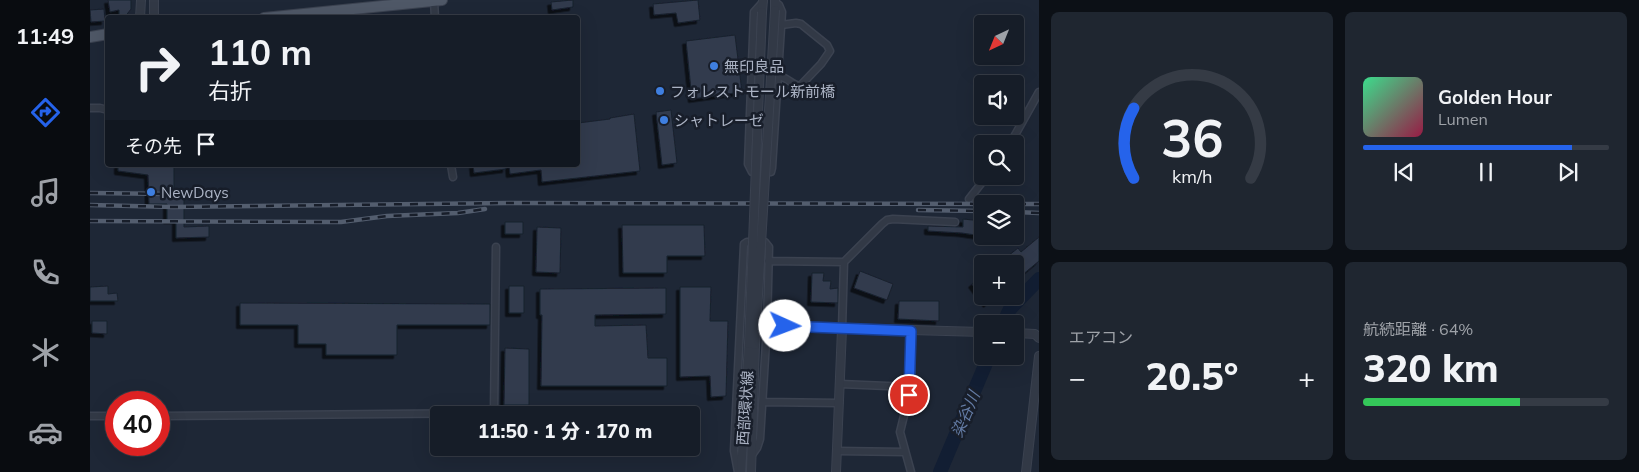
<!DOCTYPE html>
<html lang="ja">
<meta charset="utf-8">
<style>
:root{--surface:#161d28;--page:#1f2630;--text:#f1f3f6;--muted:#9ea2a8;--line:#353b45;--accent:#2563eb}
body{margin:0;font-family:Mulish,"Noto Sans JP",sans-serif;background:var(--page);color:var(--text);height:100vh;display:flex;flex-direction:column;font-size:19px;white-space:nowrap}
*{box-sizing:border-box;margin:0}
p{font-size:16px;color:var(--muted)}
.icon{flex:none;width:28px;height:28px;fill:none;stroke:currentColor;stroke-width:2;stroke-linecap:round;stroke-linejoin:round}
.map{position:relative;flex:1;overflow:hidden}
.drawer{display:flex;flex-direction:column;gap:12px;padding:12px;background:#0c1016;width:600px}
.drawer>*{flex:none}
.banner{position:absolute;left:15px;top:15px;width:475px;height:152px;border-radius:5px;box-shadow:0 5px 20px #0002,0 0 0 1px var(--line);background:#161d28;color:var(--text);overflow:hidden}
.needle{width:32px;rotate:223deg}
.tools{position:absolute;left:884px;top:15px;display:grid;gap:10px}
.tools a{display:grid;place-items:center;width:50px;height:50px;border-radius:5px;background:var(--surface);box-shadow:0 5px 20px #0002,0 0 0 1px var(--line);font-size:25px}
.speed{position:absolute;left:15px;top:391px;display:flex;gap:10px;font-size:25px;font-weight:700;text-align:center}
.speed>*{display:grid;place-content:center;width:65px;height:65px;border-radius:50%;background:var(--surface);box-shadow:0 5px 20px #0002,0 0 0 1px var(--line);line-height:1}
.speed .limit{border:8px solid #d22;background:#fff;color:#111}
.pin{position:absolute;display:grid;place-items:center;width:42px;height:42px;color:#fff;margin:-21px;border:2px solid #fff;border-radius:50%;box-shadow:0 1px 5px #0007}
.me{position:absolute;width:55px;margin:-28px;rotate:92deg;stroke-linejoin:round;filter:drop-shadow(0 0 4px #0008)}
.turn{display:flex;align-items:center;gap:18px;height:105px;padding:0 20px;font-size:22px}
.turn .icon{width:65px;height:65px;stroke-width:2.5}
.turn b{display:block;font-size:35px;line-height:42px}
.then{display:flex;align-items:center;height:48px;padding:0 20px;background:#0003;gap:10px;font-size:19px}
.big{font-size:38px;font-weight:800;line-height:1.1}
.drawer .tile{flex:1;display:flex;flex-direction:column;justify-content:center;gap:8px;min-width:0;padding:0 18px;border-radius:8px;background:var(--page)}
.drawer .dial{align-items:center;gap:0}
.dial svg{height:130px;overflow:visible;fill:none;stroke:var(--line);stroke-width:7;stroke-linecap:round;text-anchor:middle}
.dial text{fill:var(--text);stroke:none}
.song{display:flex;align-items:center;gap:15px}
.cover{width:60px;height:60px;border-radius:8px;background:linear-gradient(135deg,hsl(150 70% 55%),hsl(340 70% 35%))}
.played{height:5px;border-radius:2px;background:linear-gradient(90deg,var(--accent) 85%,var(--line) 85%)}
.keys{display:flex;justify-content:space-around;direction:ltr}
.heat{display:flex;justify-content:space-between;align-items:center;font-size:28px;direction:ltr}
.charge{height:8px;border-radius:4px;background:linear-gradient(90deg,#34c759 64%,var(--line) 0)}
.drawer .tiles{flex:1;display:grid;gap:12px;grid-template-columns:repeat(2,1fr)}
.trip{position:absolute;left:340px;top:406px;width:270px;height:50px;border-radius:5px;background:var(--surface);box-shadow:0 5px 20px #0002,0 0 0 1px var(--line);font-weight:800;line-height:50px;text-align:center}
main{display:flex;flex:1;min-height:0}
.tabs{display:flex;flex-direction:column;width:90px;justify-content:space-around;align-items:center;background:#090c10;color:var(--muted)}
.tabs .icon{width:35px;height:35px}
.tabs .current{color:var(--accent)}
.tabs b{font-size:22px;color:var(--text)}
.map>svg:first-child{display:block}
.lines{fill:none;stroke-linecap:round;stroke-linejoin:round}
.river{stroke:#121e33;stroke-width:14}
.building{fill:#303b4d;stroke:#19202d;filter:url(#shadow)}
.minor-casing{stroke:#3b4250;stroke-width:9}
.tertiary-casing{stroke:#3b4250;stroke-width:10}
.primary-casing{stroke:#3b4250;stroke-width:12}
.minor{stroke:#323946;stroke-width:6}
.tertiary{stroke:#323946;stroke-width:8}
.primary{stroke:#4f5867;stroke-width:10}
.rail-casing{stroke:#535d6e;stroke-width:4.5}
.rail{stroke:#181e2a;stroke-width:2.5;stroke-dasharray:8;stroke-linecap:butt}
.tertiary-bridge-casing{stroke:#3b4250;stroke-width:10;stroke-linecap:butt}
.tertiary-bridge{stroke:#323946;stroke-width:8}
.route-casing{stroke:#184099;stroke-width:12}
.route{stroke:#2563eb;stroke-width:9}
.shop-dot{fill:#3f7fe0;stroke:#181e2a;stroke-width:2}
.labels{text-anchor:middle;dominant-baseline:central;stroke-width:5;stroke-linejoin:round;paint-order:stroke}
.poi-label{font-size:15px;fill:#abb3c4;stroke:#181e2a;text-anchor:start}
.street-label{font-size:15px;fill:#abb3c4;stroke:#181e2a}
.water-label{font-size:16px;font-style:italic;fill:#637ba4;stroke:#181e2a}
</style>
<main>
<nav class="tabs">
<b>11:49</b>
<svg class="icon current" aria-label="directions" viewBox="0 0 24 24"><path d="M12 3l9 9-9 9-9-9zM9 14v-3h6M13 9l2 2-2 2"/></svg>
<svg class="icon" aria-label="music" viewBox="0 0 24 24"><path d="M9 18V5l10-2v13"/><circle cx="6" cy="18" r="3"/><circle cx="16" cy="16" r="3"/></svg>
<svg class="icon" aria-label="phone" viewBox="0 0 24 24"><path d="M5 4h4l2 5-3 2q2 4 5 5l2-3 5 2v4C11 20 4 13 5 4z"/></svg>
<svg class="icon" aria-label="climate" viewBox="0 0 24 24"><path d="M12 3v18M4 7l16 10M4 17L20 7"/></svg>
<svg class="icon" aria-label="car" viewBox="0 0 24 24"><path d="M5 17H2v-5l4-1 3-4h7l3 4 3 1v5h-3M9 17h6M6 11h13"/><circle cx="7" cy="17" r="2"/><circle cx="17" cy="17" r="2"/></svg>
</nav>
<div class="map">
<svg width="949" height="472" viewBox="0 0 949 472">
<defs>
<filter id="shadow"><feDropShadow dx="-3.5" dy="3.5" stdDeviation="0" flood-color="#0009"/></filter>
</defs>
<rect width="100%" height="100%" fill="#1e2736"/>
<g class="lines">
<path class="river" d="M913,324L920,309L949,279
M850,472L899,356"/>
</g>
<path class="building" d="M18,0H41V9L34,18H29V10L20,12Z
M483,0V7L462,10L461,2Z
M608,0L610,20L588,23L586,13L564,15L563,4Z
M14,9L15,21L1,22L0,10Z
M645,35L652,92L602,99L596,41Z
M581,110L587,163L572,165L566,112Z
M544,114L550,171L452,182L451,170L420,174L419,165H488V123L520,119V118Z
M28,165H84V195H87V198H94V227L119,226V237L86,238V220H77V204H59L58,175L28,171Z
M383,165H416V169L384,173Z
M873,219L892,221V236L872,233L838,231V226L873,227Z
M415,222H433V234H415Z
M532,225H614L615,256H577V273H533Z
M447,227L471,228L470,273L446,272Z
M949,237V261L925,281V264H908L928,248L931,252Z
M770,271L803,284L797,300L764,288Z
M722,273H734L733,281H741L740,289L748,288V303L721,302Z
M892,276V296H906L897,304L882,284Z
M18,286V294L27,293L28,301H0V287Z
M419,286H434V313H419Z
M590,287H621L620,321H638L636,396L621,397L620,376L590,377Z
M576,288V314L505,315V326L556,325L558,358H577V386H451L452,315H450V289Z
M809,301H849V321L808,319Z
M150,303L400,304V325H307V355H236V344H208V325H150Z
M2,321H17V334L2,333Z
M415,348L439,349V405H414Z"/>
<g class="lines">
<g class="minor-casing">
<path id="minor" d="M344,1L345,18
M673,2L664,12L658,164L662,172L669,173L681,172L682,168L692,12L689,5L685,2
M688,76C698,77 701,85 710,86L731,64L740,51L737,45L711,24L706,23L691,25
M0,108H10L18,110
M920,144L949,92
M361,165L363,177
M879,199L897,176
M678,261L754,262
M752,329L754,262L792,224L797,220L803,219L865,222
M750,384L821,387
M673,402L749,403
M0,416H26
M69,416L404,413L406,247
M747,451L815,452
M648,472L644,451L654,244L657,242H675L679,247L677,326L670,439L667,448L662,455
M821,472L810,432L821,387V331"/>
</g>
<g class="tertiary-casing">
<path id="tertiary" d="M64,0V18
M685,10V0
M672,12L673,0
M50,18L51,0
M677,326L892,332
M925,333L945,334L949,338
M651,472L659,344
M661,472L665,345
M746,472L752,329
M936,472L949,356"/>
</g>
<g class="primary-casing">
<path id="primary" d="M174,18L352,0
M0,37L18,34"/>
</g>
<use href="#minor" class="minor"/>
<use href="#tertiary" class="tertiary"/>
<use href="#primary" class="primary"/>
<g class="rail-casing">
<path id="rail" d="M0,193L80,194
M0,205L83,207L418,203L949,204
M828,210L892,211
M925,212L949,213
M0,221L251,222L297,216L368,213L395,209"/>
</g>
<use href="#rail" class="rail"/>
<g class="tertiary-bridge-casing">
<path id="tertiary-bridge" d="M659,344L672,12
M665,345L685,10"/>
</g>
<use href="#tertiary-bridge" class="tertiary-bridge"/>
</g>
<g class="lines">
<g class="route-casing">
<path id="route" d="M695,326L821,331L819,395"/>
</g>
<use href="#route" class="route"/>
</g>
<g class="shop-dot">
<circle cx="624" cy="66" r="5"/>
<circle cx="570" cy="91" r="5"/>
<circle cx="574" cy="120" r="5"/>
<circle cx="61" cy="192" r="5"/>
</g>
<g class="labels">
<g class="poi-label">
<text x="634" y="66">無印良品</text>
<text x="580" y="91">フォレストモール新前橋</text>
<text x="584" y="120">シャトレーゼ</text>
<text x="71" y="192">NewDays</text>
</g>
<g class="street-label">
<text transform="translate(655 408) rotate(-86)">西部環状線</text>
</g>
<g class="water-label">
<text transform="translate(875 414) rotate(-67)">染谷川</text>
</g>
</g>
</svg>
<div class="tools">
<a><svg class="needle" viewBox="-14 -14 28 28"><path d="M0-13l5 13h-10z" fill="#e53935"/><path d="M0 13l5-13h-10z" fill="#9ea2a8"/></svg></a>
<a><svg class="icon" aria-label="sound" viewBox="0 0 24 24"><path d="M4 9h4l5-4v14l-5-4H4zM17 9q2 3 0 6"/></svg></a>
<a><svg class="icon" aria-label="search" viewBox="0 0 24 24"><circle cx="10" cy="10" r="6"/><path d="M15 15l6 6"/></svg></a>
<a><svg class="icon" aria-label="layers" viewBox="0 0 24 24"><path d="M12 4l9 5-9 5-9-5zM3 14l9 5 9-5"/></svg></a>
<a>+</a>
<a>−</a>
</div>
<div class="speed"><div class="limit">40</div></div>
<div class="pin" style="left:819px;top:395px;background:#d93025"><svg class="icon" aria-label="arrive" viewBox="0 0 24 24"><path d="M6 21V4h12l-3 4 3 4H6"/></svg></div>
<svg class="me" style="left:695px;top:326px" viewBox="-20 -20 40 40"><circle r="19" fill="#fff"/><path d="M0-13L10 11 0 6-10 11z" fill="#2563eb"/></svg>
<div class="trip">11:50 · 1 分 · 170 m</div>
<div class="banner">
<div class="turn"><svg class="icon" aria-label="right" viewBox="0 0 24 24"><path d="M7 20v-9h11M14 6l5 5-5 5"/></svg><div><b>110 m</b>右折</div></div>
<div class="then">その先<svg class="icon" aria-label="arrive" viewBox="0 0 24 24"><path d="M6 21V4h12l-3 4 3 4H6"/></svg></div>
</div>
</div>
<section class="drawer">
<div class="tiles">
<div class="tile dial"><svg viewBox="0 0 100 80">
<path d="M14 69A42 42 0 1 1 86 69"/>
<path d="M14 69A42 42 0 0 1 14 26" stroke="#2563eb"/>
<text x="50" y="56" font-size="32" font-weight="700">36</text>
<text x="50" y="72" font-size="11">km/h</text>
</svg></div>
<div class="tile">
<div class="song"><i class="cover"></i><div><b>Golden Hour</b><p>Lumen</p></div></div>
<div class="played"></div>
<div class="keys"><svg class="icon" aria-label="previous" viewBox="0 0 24 24"><path d="M18 5L8 12l10 7zM5 5v14"/></svg><svg class="icon" aria-label="pause" viewBox="0 0 24 24"><path d="M8 5v14M16 5v14"/></svg><svg class="icon" aria-label="next" viewBox="0 0 24 24"><path d="M6 5l10 7-10 7zM19 5v14"/></svg></div>
</div>
<div class="tile"><p>エアコン</p>
<div class="heat"><a>−</a><b class="big">20.5°</b><a>+</a></div>
</div>
<div class="tile"><p>航続距離 · 64%</p><b class="big">320 km</b><div class="charge"></div></div>
</div>
</section>
</main>
